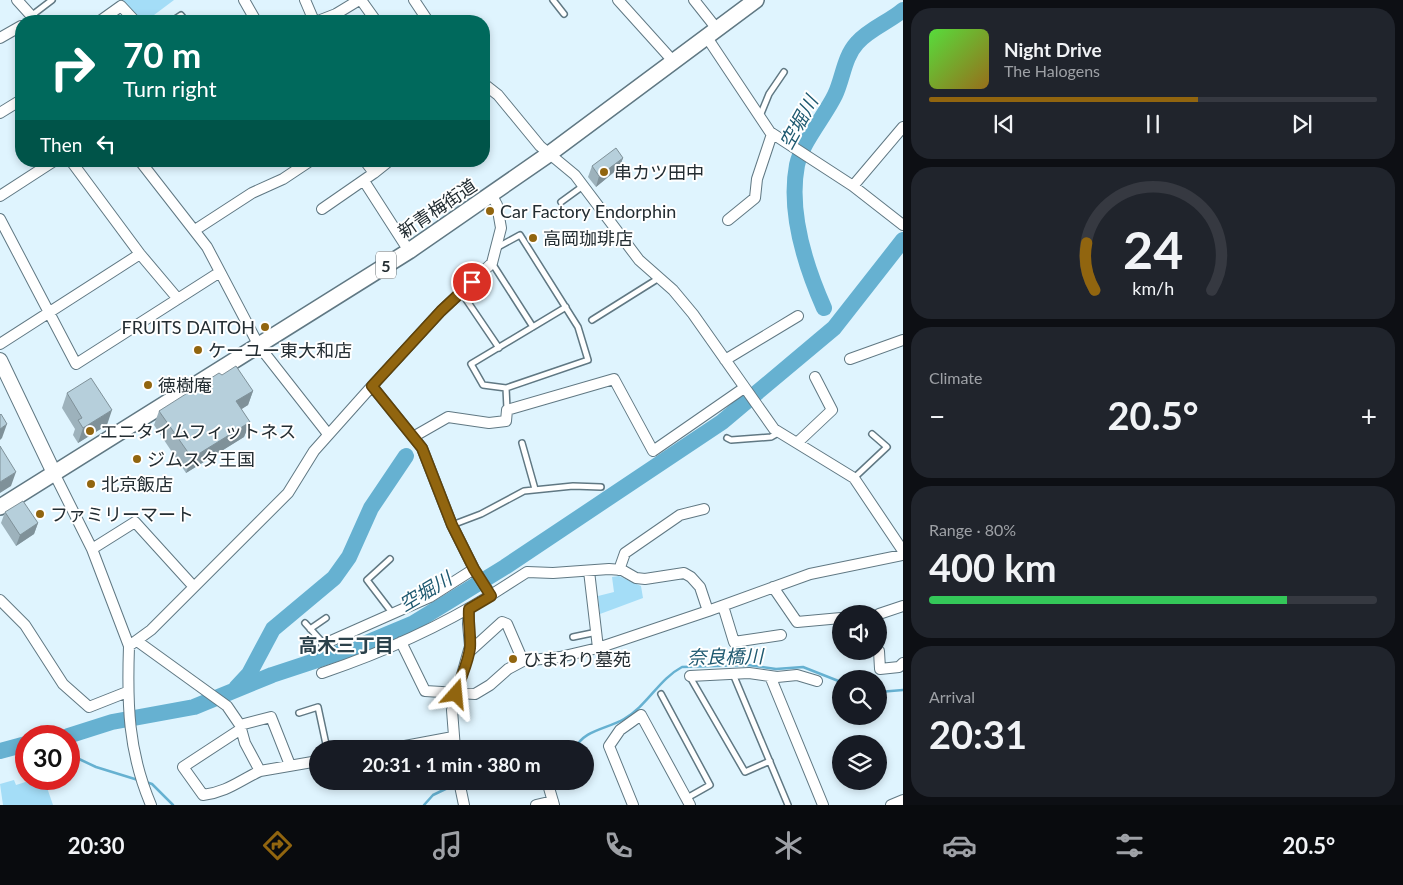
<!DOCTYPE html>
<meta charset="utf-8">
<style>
:root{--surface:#171b24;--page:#20242c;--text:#f1f3f6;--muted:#9ea1a6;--line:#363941;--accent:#91650f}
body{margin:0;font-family:Lato,"Noto Sans JP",sans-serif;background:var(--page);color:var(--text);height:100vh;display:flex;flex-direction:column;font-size:19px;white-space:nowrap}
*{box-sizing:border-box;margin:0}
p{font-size:16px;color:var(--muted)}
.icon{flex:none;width:28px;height:28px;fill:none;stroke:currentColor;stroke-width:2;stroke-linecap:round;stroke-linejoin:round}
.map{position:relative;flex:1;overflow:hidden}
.side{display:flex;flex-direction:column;gap:8px;padding:8px;background:#0d0f14;width:500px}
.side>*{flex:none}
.banner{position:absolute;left:15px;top:15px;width:475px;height:152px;border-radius:20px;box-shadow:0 2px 8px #0003;background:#00695c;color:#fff;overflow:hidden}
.controls{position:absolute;left:832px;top:605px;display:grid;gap:10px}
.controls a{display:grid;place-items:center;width:55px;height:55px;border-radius:50%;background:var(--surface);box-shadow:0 2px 8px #0003;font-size:25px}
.speed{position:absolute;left:15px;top:725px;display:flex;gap:10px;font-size:25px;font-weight:700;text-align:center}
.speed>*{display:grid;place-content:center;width:65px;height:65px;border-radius:50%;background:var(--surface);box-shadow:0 2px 8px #0003;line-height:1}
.speed .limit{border:8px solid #d22;background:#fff;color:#111}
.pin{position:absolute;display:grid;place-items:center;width:42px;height:42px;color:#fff;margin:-21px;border:2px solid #fff;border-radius:50%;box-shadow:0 1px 5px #0007}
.me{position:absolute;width:55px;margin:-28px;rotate:18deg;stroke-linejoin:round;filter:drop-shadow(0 0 4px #0008)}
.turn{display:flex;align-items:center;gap:18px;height:105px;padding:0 25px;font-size:22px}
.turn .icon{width:65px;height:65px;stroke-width:2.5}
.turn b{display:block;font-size:35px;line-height:42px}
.then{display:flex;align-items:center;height:48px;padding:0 25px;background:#0003;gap:10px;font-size:19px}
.big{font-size:38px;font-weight:700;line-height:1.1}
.side .tile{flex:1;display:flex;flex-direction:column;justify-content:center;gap:8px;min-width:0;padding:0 18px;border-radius:20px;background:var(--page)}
.side .dial{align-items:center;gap:0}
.dial svg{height:130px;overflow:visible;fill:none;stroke:var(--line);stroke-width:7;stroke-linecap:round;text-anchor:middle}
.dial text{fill:var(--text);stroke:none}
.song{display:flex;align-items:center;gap:15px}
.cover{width:60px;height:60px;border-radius:8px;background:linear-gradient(135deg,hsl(110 70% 55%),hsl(40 70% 35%))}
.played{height:5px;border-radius:2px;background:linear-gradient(90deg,var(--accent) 60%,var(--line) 60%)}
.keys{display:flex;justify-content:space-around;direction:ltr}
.heat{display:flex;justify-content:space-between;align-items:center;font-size:28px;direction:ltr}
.charge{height:8px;border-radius:4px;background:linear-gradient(90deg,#34c759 80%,var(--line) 0)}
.trip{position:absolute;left:309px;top:740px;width:285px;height:50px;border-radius:25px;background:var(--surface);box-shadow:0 2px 8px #0003;font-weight:700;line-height:50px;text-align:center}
.dock{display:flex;height:80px;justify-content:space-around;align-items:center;background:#090b0e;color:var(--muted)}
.dock .icon{width:35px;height:35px}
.dock .selected{color:var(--accent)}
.dock b{font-size:22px;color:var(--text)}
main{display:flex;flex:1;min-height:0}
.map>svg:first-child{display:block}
.green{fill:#a4ddf7}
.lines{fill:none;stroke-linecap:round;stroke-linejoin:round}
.stream{stroke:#66b1d1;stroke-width:2.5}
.river{stroke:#66b1d1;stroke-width:16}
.lane-casing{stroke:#607883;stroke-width:8}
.street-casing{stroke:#607883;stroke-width:12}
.secondary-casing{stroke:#607883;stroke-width:16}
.primary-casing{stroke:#607883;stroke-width:18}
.lane{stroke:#fff;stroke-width:5}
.street{stroke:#fff;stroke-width:10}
.secondary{stroke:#fff;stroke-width:14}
.primary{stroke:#fff;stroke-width:15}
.wall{fill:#9db2bc}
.shaded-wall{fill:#7f9199}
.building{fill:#b6cfdb;stroke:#7f9199}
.route-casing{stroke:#5e420a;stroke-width:12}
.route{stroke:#91650f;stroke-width:9}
.poi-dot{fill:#91650f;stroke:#fff;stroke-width:2}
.labels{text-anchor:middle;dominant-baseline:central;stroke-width:4;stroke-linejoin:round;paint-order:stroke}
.shield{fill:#fff;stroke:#656c70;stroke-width:1}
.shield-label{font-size:16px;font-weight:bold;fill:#232d32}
.poi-label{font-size:18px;fill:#232d32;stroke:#fff;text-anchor:start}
.street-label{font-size:18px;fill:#232d32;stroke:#fff}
.water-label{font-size:19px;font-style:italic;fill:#1e5970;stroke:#fff}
.neighbourhood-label{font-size:19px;font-weight:bold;fill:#2b414b;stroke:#fff}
</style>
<main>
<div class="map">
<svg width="903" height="805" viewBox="0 0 903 805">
<rect width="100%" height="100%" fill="#dff4fe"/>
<path class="green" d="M123,0H174L146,21H142Z
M619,576L641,586L643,598L600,614L598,596L614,592L612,577Z
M35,779H44L53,805H3L0,784L14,780L16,785Z"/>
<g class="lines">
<path class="stream" d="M879,692L903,690
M69,742L79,759L96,767L138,780
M575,749C583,730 607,729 624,719C647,706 659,679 682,667L748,665L776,669L803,667L841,682
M146,782L152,784L173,805
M424,805L433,795L456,784"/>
<path class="river" d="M824,308C805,265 788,212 797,165C802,142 825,116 835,95C843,78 844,57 857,43C869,29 889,22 903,10
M236,688L249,674L273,629L334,578L349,557L371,508L406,456
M68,736L112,722L194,707L272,675L357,647L412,624L505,567L722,422L834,328L903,240
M0,751L26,744"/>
<g class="lane-casing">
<path id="lane" d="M553,0L564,14
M31,16L52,0
M172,21L181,15L186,21
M760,116L769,94L784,72
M561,202L583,186
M498,247L520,235L578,327L588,360L506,388
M492,263L533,327
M461,292L499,348
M592,320L659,278
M507,409L506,388L483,385L471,364L566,307
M727,438L731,440L771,437L778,433
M522,443L535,489
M854,478L887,447L872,434
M452,525L481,514L524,491L573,486L601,487
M390,559L367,580L393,614
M305,623L324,644
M310,629L326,618
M573,637L597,632
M733,674L788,805
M690,677L745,772L770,761
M661,694L710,785L687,798
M299,713L318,707L327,749"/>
</g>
<g class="street-casing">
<path id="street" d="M17,0L36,21
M244,0L256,21
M305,0L314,21
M361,0L376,21
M414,0L428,21
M618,0L673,61
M694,0L717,29
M100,21L121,6L135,21
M318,21L336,14L359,0
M706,36L770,132L853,186L903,225
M0,38L21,26
M484,84L498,95L540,146L575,175L639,260L673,290L693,314L774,429L854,478L903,551
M0,113L21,100
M71,161L140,254L178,299
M140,161L207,247L259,346L328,434
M374,173L389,161
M364,181L409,251
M853,186L903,127
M0,196L54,161
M322,209L374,173L365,161
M0,219L76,364L220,272
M728,220L755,198L757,179L772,134
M195,230L252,193L283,179L310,161
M0,344L140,254
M850,359L903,340
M725,360L798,316
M372,386L441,311L492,263L501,228L497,205L491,194
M413,437L448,417L489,423L506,421L507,410L614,379L653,451L744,388
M798,442L832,410L815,377
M54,473L92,549L129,646
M92,549L135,522L194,587
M619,570L625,553L680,515L704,509
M589,571L598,648
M773,587L797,622L841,618
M0,600L25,625L63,684L89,707L127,692
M723,606L734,642L781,635
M879,614L903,606
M137,641L227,706L240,725L245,743L260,771L318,761
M401,642L425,691L475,694L490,685L508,669L523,661L560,657L598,648L708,611
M324,644L430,597L474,569
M879,651L880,669L899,667L903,663
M469,652L502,622L507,624L523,661
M322,673C381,653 438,628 491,595
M690,676L749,673L777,677L797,675L817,681
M770,676L823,805
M240,725L271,717L290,765
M241,729L183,767L203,795C227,792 239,781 260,771
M389,749L453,737
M455,749L452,710L470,646L468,624L469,609
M459,781L464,805
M547,781L554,805
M151,805C128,751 127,704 129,646L151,630L288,493L314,451L372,386L422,448L452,525L474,569L491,595L527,572L553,573L609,569L622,570L636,578L645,579L684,573L691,577L700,587L708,611L810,574L903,555
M536,805L553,801
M633,805L609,746L620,730L641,715L690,805
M891,805L903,800"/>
</g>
<g class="secondary-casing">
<path id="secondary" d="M0,360L54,473"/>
</g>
<g class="primary-casing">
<path id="primary" d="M0,507L409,251L549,154L756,0"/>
</g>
<use href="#lane" class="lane"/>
<use href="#street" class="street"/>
<use href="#secondary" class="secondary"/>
<use href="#primary" class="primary"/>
</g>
<path class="wall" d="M623,158L619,168L596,187L588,177L592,166Z
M222,375L253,391L248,405L241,409L250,422L244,437L186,473L154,425L159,411Z
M67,393L107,425L78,443L73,435L75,429L62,408Z
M5,512L38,523L34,534L16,546L1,523Z"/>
<path class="shaded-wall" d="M623,158L619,168L596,187L599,176Z
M253,391L248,405L231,416L236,401Z
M112,410L107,425L78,443L83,428Z
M250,422L244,437L186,473L192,458Z
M7,424L2,438L0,440V429Z
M16,472L11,486L0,493V482Z
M38,523L34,534L16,546L20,535Z"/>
<path class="building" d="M616,148L623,158L599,176L592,166Z
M236,366L253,391L236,401L250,422L192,458L159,411L219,373L222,375Z
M91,378L112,410L83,428L78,420L82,418L67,393Z
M1,414L7,424L0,429V415Z
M0,446L16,472L0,482Z
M23,501L38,523L20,535L5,512Z"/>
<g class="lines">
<g class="route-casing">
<path id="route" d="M456,694C460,678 468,664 470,648C471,636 468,622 469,609L491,596L474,569L452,525L422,448L372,386L441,311L472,282"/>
</g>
<use href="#route" class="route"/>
</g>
<g class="poi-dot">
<circle cx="604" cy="172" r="5"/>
<circle cx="490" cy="211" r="5"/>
<circle cx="533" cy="238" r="5"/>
<circle cx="265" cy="327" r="5"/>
<circle cx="198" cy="350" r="5"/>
<circle cx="148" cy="385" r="5"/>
<circle cx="90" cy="431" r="5"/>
<circle cx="137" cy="459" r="5"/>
<circle cx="91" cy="484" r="5"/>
<circle cx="40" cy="514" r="5"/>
<circle cx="513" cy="659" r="5"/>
</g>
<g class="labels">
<rect class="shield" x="376" y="251.5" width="20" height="27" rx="4"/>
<g class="shield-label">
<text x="386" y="265">5</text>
</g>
<g class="poi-label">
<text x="614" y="172">串カツ田中</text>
<text x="500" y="211">Car Factory Endorphin</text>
<text x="543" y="238">高岡珈琲店</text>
<text x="255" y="327" text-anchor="end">FRUITS DAITOH</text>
<text x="208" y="350">ケーユー東大和店</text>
<text x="158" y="385">徳樹庵</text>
<text x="100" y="431">エニタイムフィットネス</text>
<text x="147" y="459">ジムスタ王国</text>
<text x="101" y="484">北京飯店</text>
<text x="50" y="514">ファミリーマート</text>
<text x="523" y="659">ひまわり墓苑</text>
</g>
<g class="street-label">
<text transform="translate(437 208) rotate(-34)">新青梅街道</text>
</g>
<g class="water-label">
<text transform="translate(798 122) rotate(-61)">空堀川</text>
<text transform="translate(425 591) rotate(-31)">空堀川</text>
<text transform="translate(725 656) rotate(-1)">奈良橋川</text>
</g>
<g class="neighbourhood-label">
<text x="346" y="644">高木三丁目</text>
</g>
</g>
</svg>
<div class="controls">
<a><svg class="icon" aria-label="sound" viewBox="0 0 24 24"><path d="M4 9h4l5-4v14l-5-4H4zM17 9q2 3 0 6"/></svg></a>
<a><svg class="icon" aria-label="search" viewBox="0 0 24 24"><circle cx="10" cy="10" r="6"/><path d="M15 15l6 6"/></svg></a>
<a><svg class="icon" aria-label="layers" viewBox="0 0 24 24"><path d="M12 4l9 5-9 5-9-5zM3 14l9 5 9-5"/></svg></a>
</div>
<div class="speed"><div class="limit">30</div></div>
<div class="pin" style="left:472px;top:282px;background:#d93025"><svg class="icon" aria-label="arrive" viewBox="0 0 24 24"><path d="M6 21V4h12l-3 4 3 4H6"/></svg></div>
<svg class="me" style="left:456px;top:694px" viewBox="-20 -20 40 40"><path d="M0-17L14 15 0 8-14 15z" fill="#91650f" stroke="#fff" stroke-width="4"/></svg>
<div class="trip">20:31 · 1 min · 380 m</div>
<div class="banner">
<div class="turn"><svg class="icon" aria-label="right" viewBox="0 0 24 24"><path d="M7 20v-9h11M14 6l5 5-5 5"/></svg><div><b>70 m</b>Turn right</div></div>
<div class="then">Then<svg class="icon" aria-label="left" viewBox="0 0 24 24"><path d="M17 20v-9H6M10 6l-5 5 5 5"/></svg></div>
</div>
</div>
<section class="side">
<div class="tile">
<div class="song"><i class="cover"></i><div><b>Night Drive</b><p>The Halogens</p></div></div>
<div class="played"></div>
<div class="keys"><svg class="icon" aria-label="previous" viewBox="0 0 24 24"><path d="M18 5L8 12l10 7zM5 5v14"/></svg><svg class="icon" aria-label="pause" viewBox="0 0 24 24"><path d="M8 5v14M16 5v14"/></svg><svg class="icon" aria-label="next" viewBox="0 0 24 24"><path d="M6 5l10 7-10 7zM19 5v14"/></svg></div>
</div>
<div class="tile dial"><svg viewBox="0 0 100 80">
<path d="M14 69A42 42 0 1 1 86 69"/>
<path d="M14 69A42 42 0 0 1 9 40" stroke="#91650f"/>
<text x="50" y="56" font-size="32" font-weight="700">24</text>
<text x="50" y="72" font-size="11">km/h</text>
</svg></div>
<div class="tile"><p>Climate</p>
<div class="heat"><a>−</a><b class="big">20.5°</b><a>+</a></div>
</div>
<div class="tile"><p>Range · 80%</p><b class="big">400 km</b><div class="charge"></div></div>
<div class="tile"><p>Arrival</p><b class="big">20:31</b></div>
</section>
</main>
<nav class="dock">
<b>20:30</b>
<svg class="icon selected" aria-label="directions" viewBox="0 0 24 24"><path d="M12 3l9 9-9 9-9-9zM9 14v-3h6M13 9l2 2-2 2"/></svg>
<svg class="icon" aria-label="music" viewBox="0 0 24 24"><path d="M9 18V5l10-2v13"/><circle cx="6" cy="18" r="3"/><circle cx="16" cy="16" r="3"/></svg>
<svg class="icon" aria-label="phone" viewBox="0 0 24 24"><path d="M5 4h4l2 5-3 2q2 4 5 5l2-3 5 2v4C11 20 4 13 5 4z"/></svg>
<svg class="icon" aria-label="climate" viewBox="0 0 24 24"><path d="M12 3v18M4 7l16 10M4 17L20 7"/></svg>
<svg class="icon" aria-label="car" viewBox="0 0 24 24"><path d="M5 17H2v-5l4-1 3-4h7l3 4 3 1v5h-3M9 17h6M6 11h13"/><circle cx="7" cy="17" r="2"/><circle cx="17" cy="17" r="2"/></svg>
<svg class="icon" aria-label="filters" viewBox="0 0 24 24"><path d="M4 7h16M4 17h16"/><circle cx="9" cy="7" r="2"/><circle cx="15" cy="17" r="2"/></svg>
<b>20.5°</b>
</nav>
